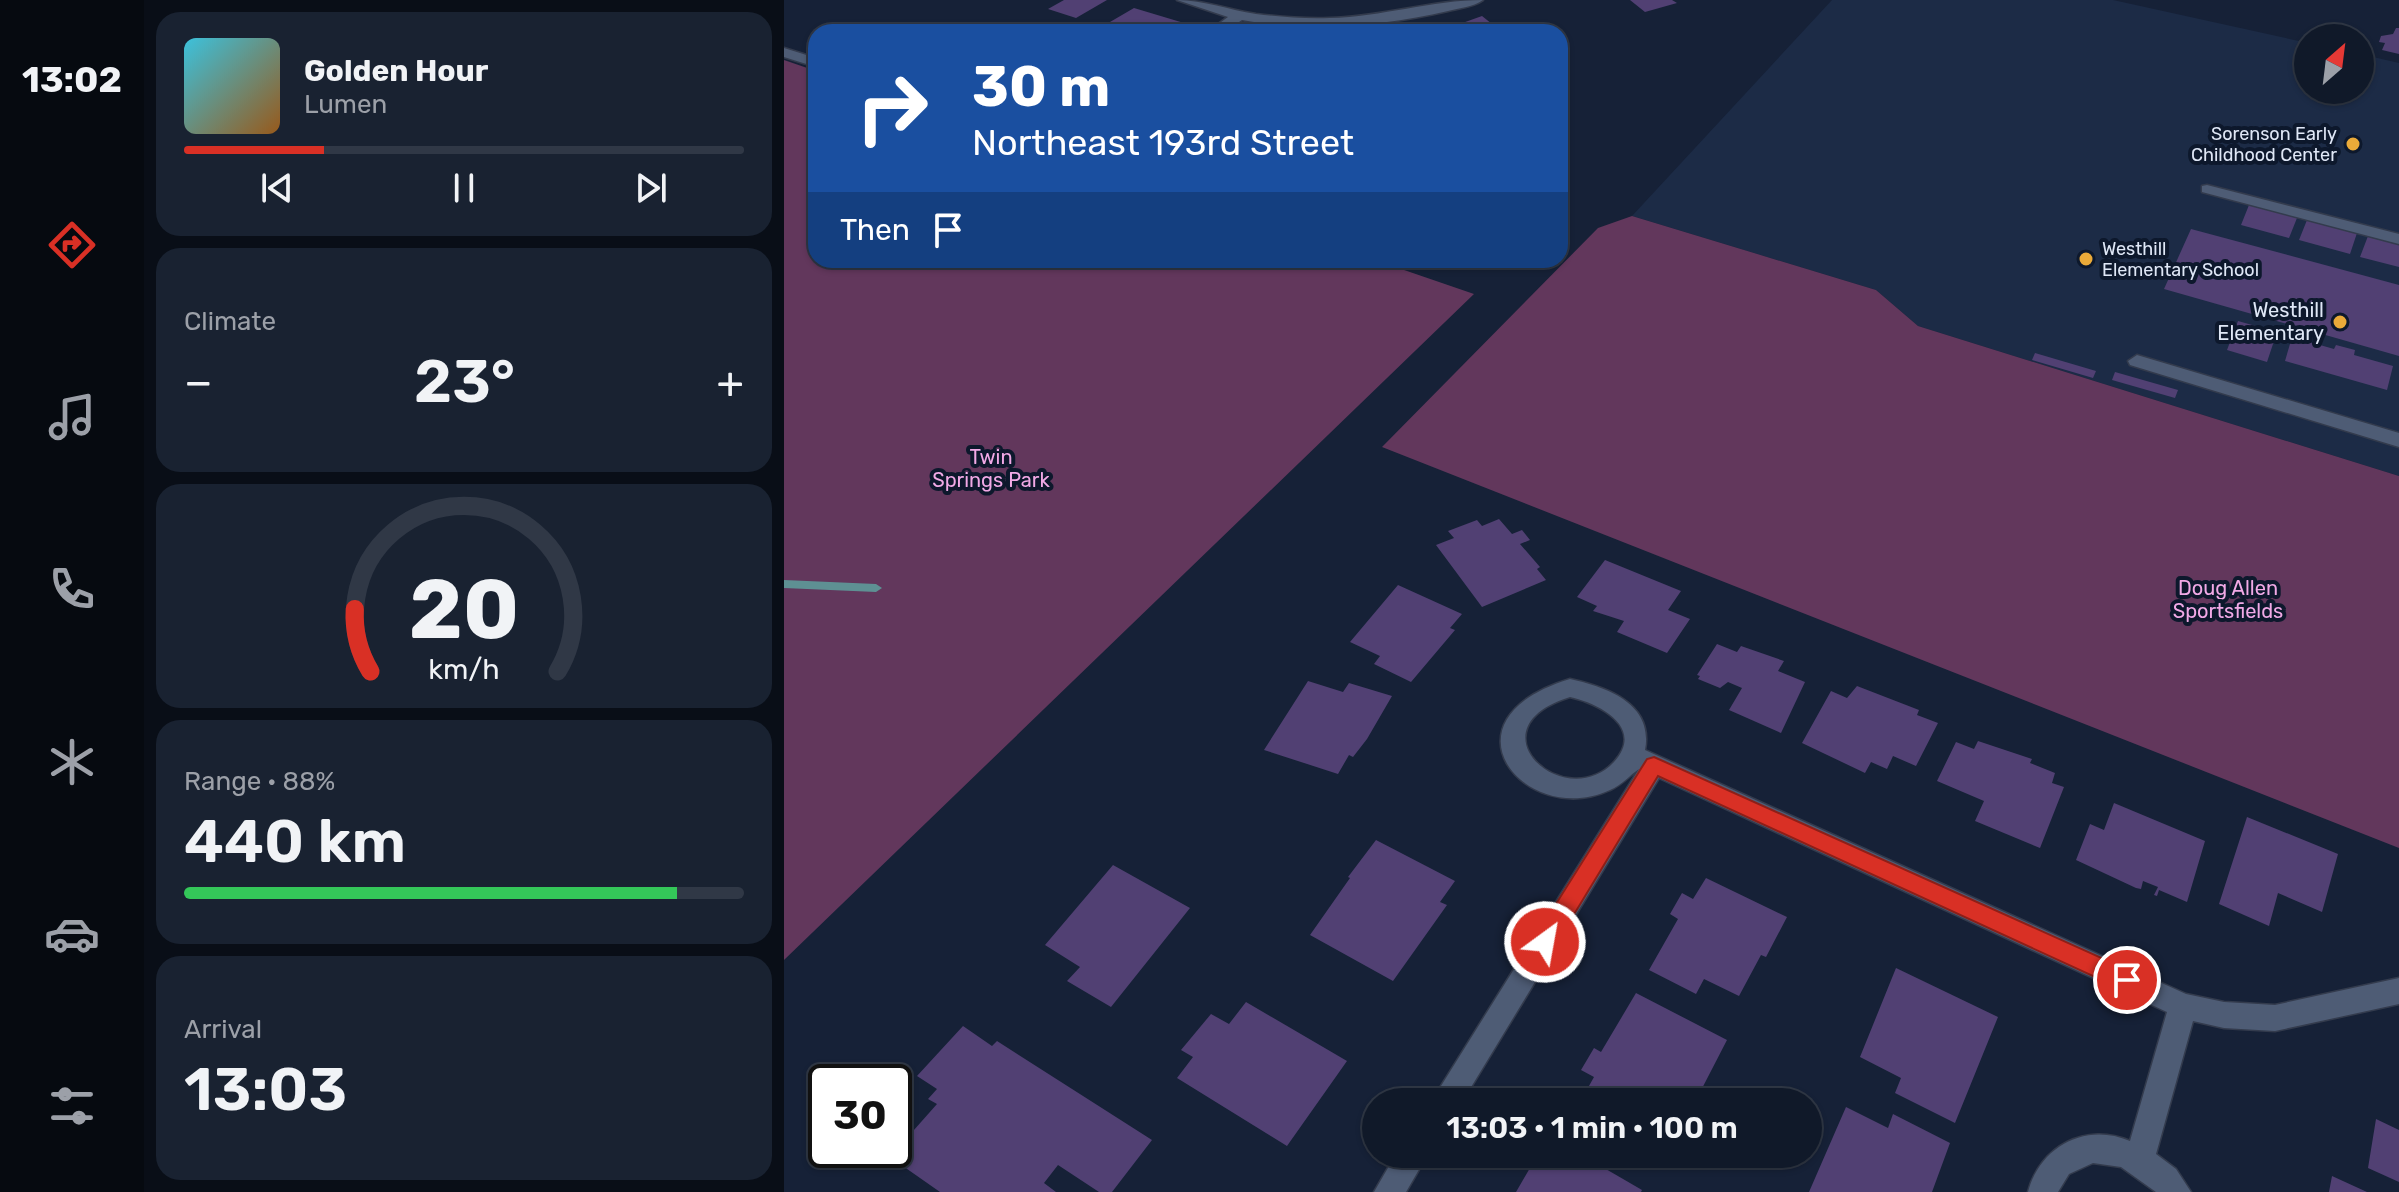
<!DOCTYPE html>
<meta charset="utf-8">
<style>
:root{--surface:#101929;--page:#192231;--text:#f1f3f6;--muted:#9ca0a8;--line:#303846;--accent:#d93025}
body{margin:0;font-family:Rubik,sans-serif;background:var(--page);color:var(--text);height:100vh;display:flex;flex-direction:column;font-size:30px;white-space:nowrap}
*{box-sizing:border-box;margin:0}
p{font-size:26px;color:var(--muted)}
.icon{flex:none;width:44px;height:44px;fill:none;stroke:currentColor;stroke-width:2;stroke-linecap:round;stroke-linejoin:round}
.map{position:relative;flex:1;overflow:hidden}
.side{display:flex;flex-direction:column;gap:12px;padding:12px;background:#090e17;width:640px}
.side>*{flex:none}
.guide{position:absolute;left:24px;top:24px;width:760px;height:244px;border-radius:24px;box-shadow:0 2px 6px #0004,0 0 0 2px var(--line);background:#1a4fa0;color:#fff;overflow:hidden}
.needle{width:52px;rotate:28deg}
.fabs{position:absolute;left:1510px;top:24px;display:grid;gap:16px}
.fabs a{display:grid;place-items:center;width:80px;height:80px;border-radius:50%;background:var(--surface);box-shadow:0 2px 6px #0004,0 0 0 2px var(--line);font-size:40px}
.speed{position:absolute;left:24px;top:1064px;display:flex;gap:16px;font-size:40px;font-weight:700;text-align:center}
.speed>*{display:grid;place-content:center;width:104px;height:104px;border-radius:50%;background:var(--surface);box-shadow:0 2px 6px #0004,0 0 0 2px var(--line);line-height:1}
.speed .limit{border:4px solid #111;border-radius:12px;background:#fff;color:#111}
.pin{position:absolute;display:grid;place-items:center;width:68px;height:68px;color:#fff;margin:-34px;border:4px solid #fff;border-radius:50%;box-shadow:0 2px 8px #0007}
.me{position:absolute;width:88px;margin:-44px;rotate:32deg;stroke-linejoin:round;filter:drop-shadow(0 0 6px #0008)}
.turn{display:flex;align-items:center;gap:28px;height:168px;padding:0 32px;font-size:36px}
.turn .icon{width:104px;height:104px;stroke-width:2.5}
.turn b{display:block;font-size:56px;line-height:68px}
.then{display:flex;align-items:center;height:76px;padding:0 32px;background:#0003;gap:16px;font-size:30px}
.big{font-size:60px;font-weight:600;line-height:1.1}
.side .widget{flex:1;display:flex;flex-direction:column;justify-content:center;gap:12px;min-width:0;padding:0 28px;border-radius:24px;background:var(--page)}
.side .dial{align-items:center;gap:0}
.dial svg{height:208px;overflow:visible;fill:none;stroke:var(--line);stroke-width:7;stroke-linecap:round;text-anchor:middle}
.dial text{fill:var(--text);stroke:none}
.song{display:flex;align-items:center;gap:24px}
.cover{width:96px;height:96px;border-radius:12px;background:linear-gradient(135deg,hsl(190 70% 55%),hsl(30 70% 35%))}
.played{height:8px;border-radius:4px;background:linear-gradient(90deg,var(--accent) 25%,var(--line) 25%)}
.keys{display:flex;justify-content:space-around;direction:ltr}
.heat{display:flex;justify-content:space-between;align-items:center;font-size:44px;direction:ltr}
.charge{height:12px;border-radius:6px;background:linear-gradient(90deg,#34c759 88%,var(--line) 0)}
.trip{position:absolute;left:578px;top:1088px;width:460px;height:80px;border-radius:40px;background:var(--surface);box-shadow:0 2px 6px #0004,0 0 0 2px var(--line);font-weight:600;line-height:80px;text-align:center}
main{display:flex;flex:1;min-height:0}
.menu{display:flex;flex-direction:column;width:144px;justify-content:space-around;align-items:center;background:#060a10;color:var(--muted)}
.menu .icon{width:56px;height:56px}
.menu .selected{color:var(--accent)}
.menu b{font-size:36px;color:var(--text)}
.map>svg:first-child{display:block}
.built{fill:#1c2b46}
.green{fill:#62375c}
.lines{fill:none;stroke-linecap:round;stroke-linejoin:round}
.stream{fill:#5e9093;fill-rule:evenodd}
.building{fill:#514073}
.service-casing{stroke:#333b4d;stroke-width:3}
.minor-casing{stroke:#333b4d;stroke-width:3}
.service{fill:#4e5c75;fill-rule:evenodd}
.minor{fill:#4e5c75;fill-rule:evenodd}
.route{fill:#d93025;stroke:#8d1f18;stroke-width:2}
.poi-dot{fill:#eaaa39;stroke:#0d182c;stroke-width:3}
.labels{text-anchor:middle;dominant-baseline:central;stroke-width:8;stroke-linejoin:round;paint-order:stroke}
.far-poi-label{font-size:18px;fill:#dfe7f6;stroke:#0d182c;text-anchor:end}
.poi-label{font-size:20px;fill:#dfe7f6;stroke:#0d182c;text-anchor:end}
.park-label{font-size:20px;fill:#f1a9e6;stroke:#0d182c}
</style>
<main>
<nav class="menu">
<b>13:02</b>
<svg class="icon selected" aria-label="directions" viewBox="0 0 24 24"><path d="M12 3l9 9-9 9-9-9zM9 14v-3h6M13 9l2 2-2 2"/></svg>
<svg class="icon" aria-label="music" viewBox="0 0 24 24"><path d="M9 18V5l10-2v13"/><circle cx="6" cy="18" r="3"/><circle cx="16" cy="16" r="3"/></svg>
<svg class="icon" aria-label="phone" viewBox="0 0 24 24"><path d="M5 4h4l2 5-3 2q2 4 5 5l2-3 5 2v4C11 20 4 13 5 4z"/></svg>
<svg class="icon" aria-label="climate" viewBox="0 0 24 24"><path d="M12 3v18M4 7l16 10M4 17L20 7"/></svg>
<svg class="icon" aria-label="car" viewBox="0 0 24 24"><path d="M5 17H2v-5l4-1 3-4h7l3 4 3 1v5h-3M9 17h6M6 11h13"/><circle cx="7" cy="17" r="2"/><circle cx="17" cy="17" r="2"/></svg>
<svg class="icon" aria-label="filters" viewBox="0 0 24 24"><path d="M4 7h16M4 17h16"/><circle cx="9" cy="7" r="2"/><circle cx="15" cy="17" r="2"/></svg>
</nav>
<section class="side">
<div class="widget">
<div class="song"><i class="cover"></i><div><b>Golden Hour</b><p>Lumen</p></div></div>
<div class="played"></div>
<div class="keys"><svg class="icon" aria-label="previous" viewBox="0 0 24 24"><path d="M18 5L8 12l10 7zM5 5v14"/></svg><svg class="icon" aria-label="pause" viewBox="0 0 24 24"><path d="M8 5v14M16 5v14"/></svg><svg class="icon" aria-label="next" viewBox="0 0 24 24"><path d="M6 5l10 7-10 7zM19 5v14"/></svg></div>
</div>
<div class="widget"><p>Climate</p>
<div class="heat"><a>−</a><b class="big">23°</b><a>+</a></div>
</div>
<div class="widget dial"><svg viewBox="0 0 100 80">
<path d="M14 69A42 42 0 1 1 86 69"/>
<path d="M14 69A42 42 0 0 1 8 45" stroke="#d93025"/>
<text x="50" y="56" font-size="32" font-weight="700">20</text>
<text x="50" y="72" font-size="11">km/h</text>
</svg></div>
<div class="widget"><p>Range · 88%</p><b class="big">440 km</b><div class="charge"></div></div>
<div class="widget"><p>Arrival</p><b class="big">13:03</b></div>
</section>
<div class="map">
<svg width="1615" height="1192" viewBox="0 0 1615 1192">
<rect width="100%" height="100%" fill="#162137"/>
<path class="built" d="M1048,0H1329L1524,43V90H1576V54L1615,63V476L1134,326L1092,290L848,216Z"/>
<path class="green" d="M0,60L32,71V260H591L690,294L0,960Z
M848,216L1092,290L1134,326L1615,476V848L598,447L814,228Z"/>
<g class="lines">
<path class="stream" d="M0,580L92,584L98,588L92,592L0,588Z"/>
</g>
<path class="building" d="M280,0H323L292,18L264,9Z
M846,0H888L893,3L861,12Z
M350,8L400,23L395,26L401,28L394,32H358L326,22Z
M698,16L718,32H676L670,26Z
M1612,28H1615V54L1598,50L1601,43L1595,42L1597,36L1609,34Z
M1465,205L1513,218L1505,238L1457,225Z
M1523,220L1573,233L1566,254L1515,240Z
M1407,229L1615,285V356L1380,289Z
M1584,236L1615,244V267L1576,257Z
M1454,321L1493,332L1483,362L1443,350Z
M1508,337L1550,349L1552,345L1571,350L1570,355L1609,366L1603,390L1501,361Z
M1251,353L1312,371L1309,378L1248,360Z
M1331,372L1394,390L1391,398L1328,380Z
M715,519L728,534L738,530L746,540L736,544L756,567L753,569L762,580L698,607L652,545L670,538L664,531L693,520L698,526Z
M821,560L897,591L884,610L906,619L883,653L833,632L840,621L809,611L813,606L793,597Z
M614,585L678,614L666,628L671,630L627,682L590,664L596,656L566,642Z
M933,644L953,652L957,646L1000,661L994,671L1021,682L997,733L945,710L958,688L944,682L936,688L914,679L916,676L913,675Z
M524,681L559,692L565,683L608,696L583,739L569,757L565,755L554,774L480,750Z
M1073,686L1135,710L1133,715L1154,723L1132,766L1109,756L1103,769L1087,762L1081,773L1018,743L1047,691L1063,698Z
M1194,741L1248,759L1246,763L1271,773L1268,783L1280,787L1256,848L1191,821L1200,801L1153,781L1172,742L1190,749Z
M1330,803L1421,841L1403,902L1375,890L1373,896L1370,895L1374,887L1359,881L1357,889L1352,888L1292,860L1306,824L1320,830Z
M1463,817L1554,854L1538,912L1494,893L1485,926L1435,904Z
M592,840L671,881L656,902L663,905L609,981L526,935L566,878L564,877Z
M329,865L406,908L327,1007L283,981L296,967L261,945Z
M922,878L1003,917L982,957L977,955L955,996L920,979L912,994L865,970L894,919L886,914L898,893L909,899Z
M1112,968L1214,1017L1171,1123L1111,1093L1117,1078L1076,1057Z
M852,993L943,1040L911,1102H796L810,1077L797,1070L810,1048L817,1052Z
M462,1002L563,1061L503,1146L393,1078L409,1057L397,1050L427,1014L445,1024Z
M179,1026L208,1046L213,1041L368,1140L328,1192H315L274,1165L260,1183L272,1192H156L106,1157L153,1104L144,1099L153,1089L133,1076Z
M1062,1107L1104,1128L1109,1114L1166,1143L1148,1192H1025Z
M1592,1119L1615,1130V1182L1584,1168Z
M754,1154H796L858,1190L857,1192H732Z
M1548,1176L1583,1192H1545Z"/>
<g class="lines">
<g class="service-casing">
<path id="service" d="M1423,185L1615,234V244L1418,192V186Z"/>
</g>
<g class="minor-casing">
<path id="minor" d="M393,0C420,0 445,10 472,14C496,17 521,19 546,18C597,17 648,0 699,0C690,7 675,8 664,11C598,26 525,33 458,20L440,32H423L444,17Z
M0,48L32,58V67L0,57Z
M1353,355L1615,433V447L1346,365L1344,361Z
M786,679C822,687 870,703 861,750L1402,994L1440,1002L1491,1005L1615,978V1004L1491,1031L1440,1028L1409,1021L1372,1154L1392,1169L1407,1192H1372L1337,1167L1309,1163L1285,1174L1274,1192H1244C1256,1146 1302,1122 1346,1141L1383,1012L875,778L678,1102H647L855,769C846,775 838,785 826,790C742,829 650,720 786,679ZM786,697C814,703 862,727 830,762C780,815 685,728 786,697Z
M612,1154H644L622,1192H590Z"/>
</g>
<use href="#service" class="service"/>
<use href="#minor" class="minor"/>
</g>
<path class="route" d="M870,757L1351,973L1355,980L1351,988L1343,991L1335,988L874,776L769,949L761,952L753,949L750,942L753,934L863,759Z"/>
<g class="poi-dot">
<circle cx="1569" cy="144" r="8"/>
<circle cx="1302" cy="259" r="8"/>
<circle cx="1556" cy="322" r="8"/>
</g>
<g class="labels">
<g class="far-poi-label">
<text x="1553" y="134">Sorenson Early<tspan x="1553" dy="21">Childhood Center</tspan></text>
<text x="1318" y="249" text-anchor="start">Westhill<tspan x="1318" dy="21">Elementary School</tspan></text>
</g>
<g class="poi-label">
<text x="1540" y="310">Westhill<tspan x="1540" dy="23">Elementary</tspan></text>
</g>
<g class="park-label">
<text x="207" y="457">Twin<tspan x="207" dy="23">Springs Park</tspan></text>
<text x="1444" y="588">Doug Allen<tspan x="1444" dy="23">Sportsfields</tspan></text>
</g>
</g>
</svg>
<div class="fabs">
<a><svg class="needle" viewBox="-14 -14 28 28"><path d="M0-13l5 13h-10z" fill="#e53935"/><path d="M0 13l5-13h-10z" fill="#9ca0a8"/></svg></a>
</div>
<div class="speed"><div class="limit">30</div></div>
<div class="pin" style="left:1343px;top:980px;background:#d93025"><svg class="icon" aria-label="arrive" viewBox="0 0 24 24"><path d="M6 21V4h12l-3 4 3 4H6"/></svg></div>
<svg class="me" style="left:761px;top:942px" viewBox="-20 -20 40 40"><circle r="17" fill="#d93025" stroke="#fff" stroke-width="3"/><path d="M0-11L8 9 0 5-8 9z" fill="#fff"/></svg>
<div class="trip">13:03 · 1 min · 100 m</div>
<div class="guide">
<div class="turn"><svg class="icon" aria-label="right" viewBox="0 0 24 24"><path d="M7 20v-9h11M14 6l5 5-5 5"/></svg><div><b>30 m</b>Northeast 193rd Street</div></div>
<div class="then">Then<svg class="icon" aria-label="arrive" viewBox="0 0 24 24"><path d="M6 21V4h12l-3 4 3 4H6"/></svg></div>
</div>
</div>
</main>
